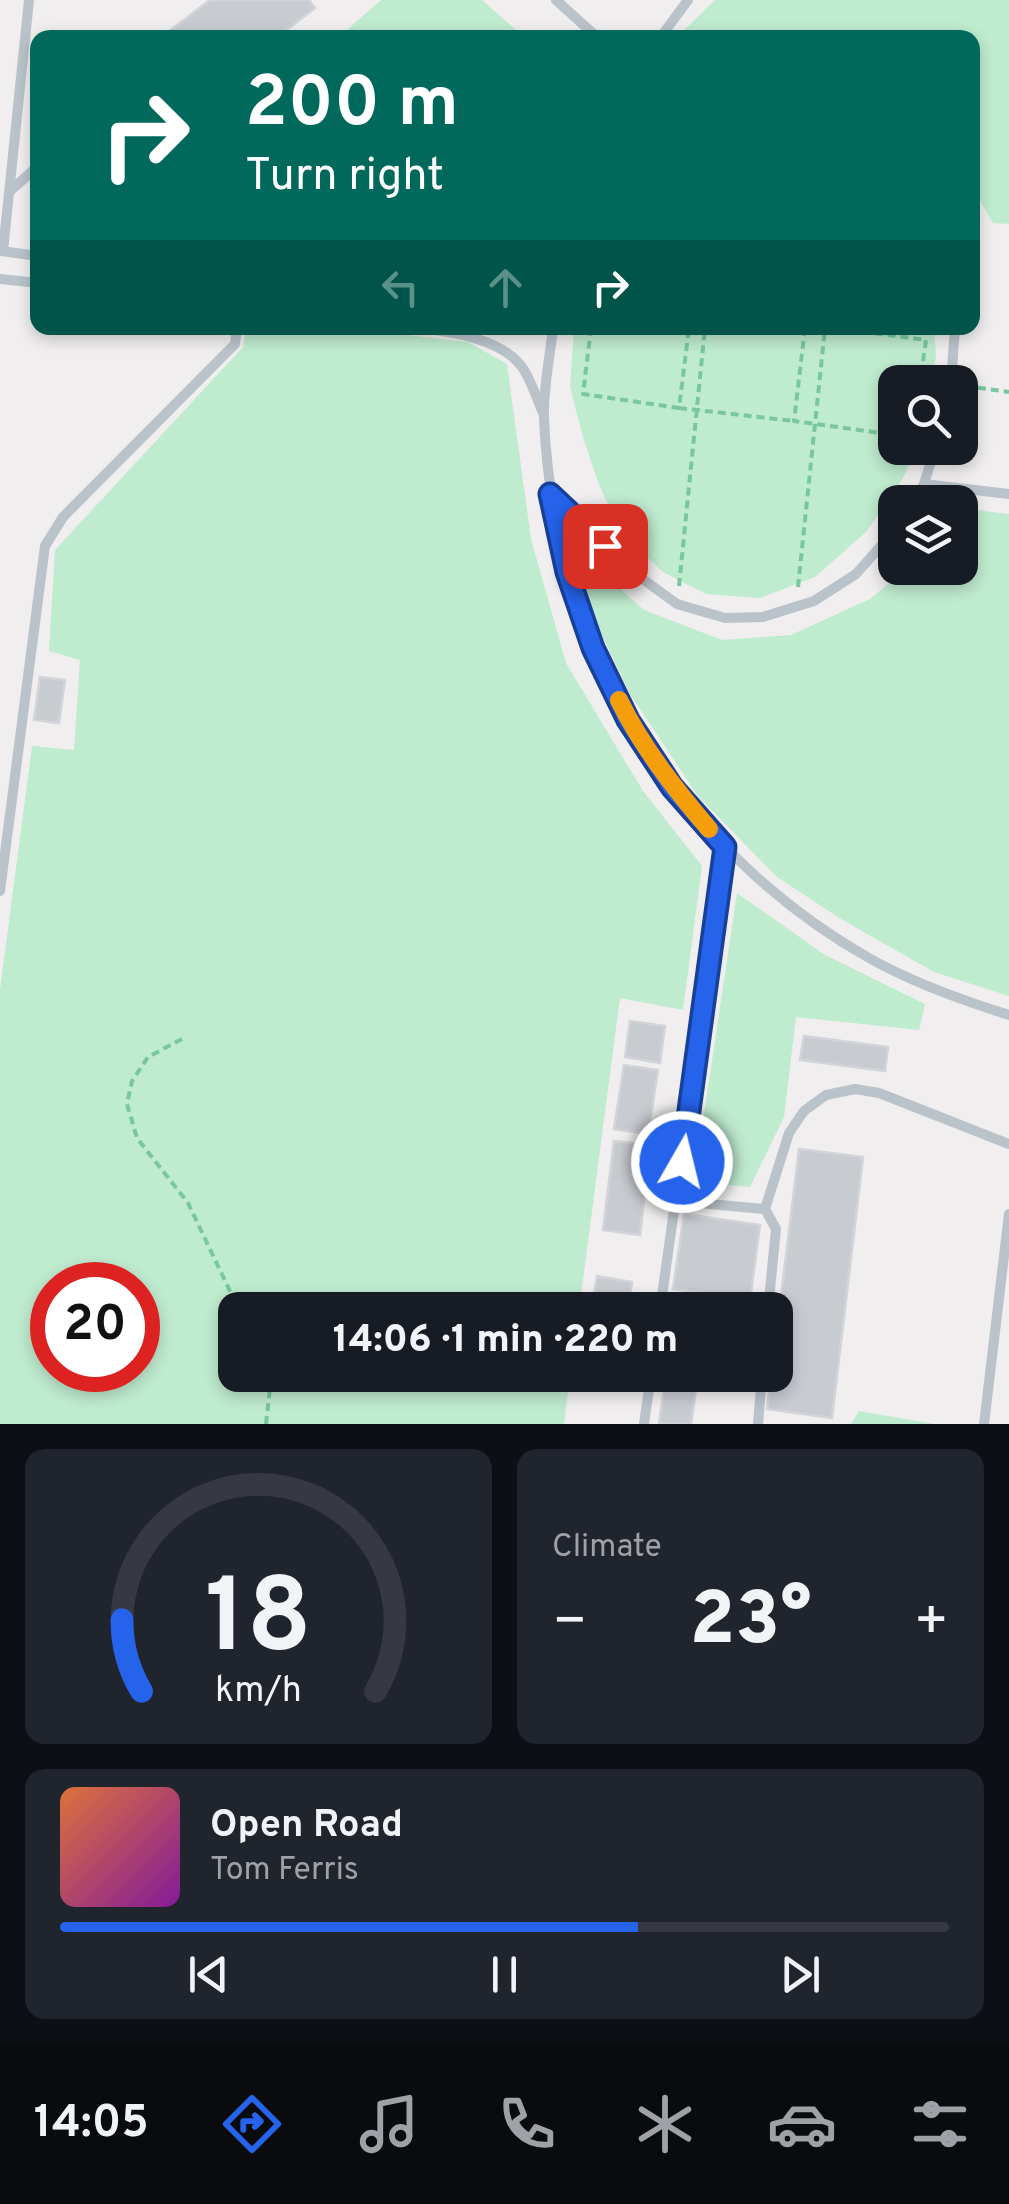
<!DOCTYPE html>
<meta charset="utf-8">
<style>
:root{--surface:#171b24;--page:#20242c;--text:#f1f3f6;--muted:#9ea1a6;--line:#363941;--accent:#2563eb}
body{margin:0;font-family:Overpass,sans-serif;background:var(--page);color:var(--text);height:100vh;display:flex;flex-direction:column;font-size:38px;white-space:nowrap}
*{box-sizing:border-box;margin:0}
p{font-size:32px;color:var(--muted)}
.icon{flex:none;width:55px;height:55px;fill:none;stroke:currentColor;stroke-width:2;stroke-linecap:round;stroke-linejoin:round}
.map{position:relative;height:1424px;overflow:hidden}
.drawer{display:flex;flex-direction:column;gap:25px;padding:25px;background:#0d0f14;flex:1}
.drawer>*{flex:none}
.hud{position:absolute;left:30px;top:30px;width:950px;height:305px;border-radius:20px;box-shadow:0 5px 15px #0003;background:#00695c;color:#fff;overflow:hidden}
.fabs{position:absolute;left:878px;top:365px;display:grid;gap:20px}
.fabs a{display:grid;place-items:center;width:100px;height:100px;border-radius:20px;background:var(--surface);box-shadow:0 5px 15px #0003;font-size:50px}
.speed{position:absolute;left:30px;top:1262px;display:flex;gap:20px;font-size:50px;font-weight:700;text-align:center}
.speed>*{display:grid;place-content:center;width:130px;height:130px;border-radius:50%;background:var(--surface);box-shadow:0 5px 15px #0003;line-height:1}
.speed .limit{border:15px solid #d22;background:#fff;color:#111}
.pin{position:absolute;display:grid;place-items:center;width:85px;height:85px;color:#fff;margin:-42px;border-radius:20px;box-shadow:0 5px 15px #0006}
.me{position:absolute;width:110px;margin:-55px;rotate:8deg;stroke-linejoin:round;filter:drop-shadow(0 0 8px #0008)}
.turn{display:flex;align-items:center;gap:35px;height:210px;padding:0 50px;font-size:45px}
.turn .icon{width:130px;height:130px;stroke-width:2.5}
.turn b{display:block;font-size:70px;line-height:85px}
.lanes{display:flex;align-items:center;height:95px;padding:0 50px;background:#0003;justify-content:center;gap:50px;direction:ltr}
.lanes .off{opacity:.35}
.big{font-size:75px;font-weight:800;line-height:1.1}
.drawer .widget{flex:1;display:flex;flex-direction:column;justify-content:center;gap:15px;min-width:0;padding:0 35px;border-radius:20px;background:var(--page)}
.drawer .dial{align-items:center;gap:0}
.dial svg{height:260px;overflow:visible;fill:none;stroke:var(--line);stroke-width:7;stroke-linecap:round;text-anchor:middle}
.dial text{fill:var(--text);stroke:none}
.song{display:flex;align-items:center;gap:30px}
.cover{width:120px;height:120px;border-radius:15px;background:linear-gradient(135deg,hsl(20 70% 55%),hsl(290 70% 35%))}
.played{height:10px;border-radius:5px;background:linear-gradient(90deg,var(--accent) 65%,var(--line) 65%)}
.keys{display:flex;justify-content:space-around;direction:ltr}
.heat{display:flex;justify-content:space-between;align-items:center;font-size:55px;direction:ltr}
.drawer .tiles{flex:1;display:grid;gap:25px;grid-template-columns:1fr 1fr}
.widget:last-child{grid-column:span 2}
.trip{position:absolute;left:218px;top:1292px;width:575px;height:100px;border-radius:20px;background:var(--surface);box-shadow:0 5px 15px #0003;font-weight:800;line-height:100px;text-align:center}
.tab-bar{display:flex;height:160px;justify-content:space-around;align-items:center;background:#090b0e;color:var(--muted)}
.tab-bar .icon{width:70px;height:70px}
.tab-bar .selected{color:var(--accent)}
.tab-bar b{font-size:45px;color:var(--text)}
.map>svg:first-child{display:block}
.green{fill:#bfebcf;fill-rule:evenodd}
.building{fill:#c8cbd0;stroke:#d2d4d9;stroke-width:2.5}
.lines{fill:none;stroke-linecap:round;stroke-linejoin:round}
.path{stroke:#7ac79e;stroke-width:4;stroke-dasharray:8 5;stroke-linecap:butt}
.lane{stroke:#bac3ca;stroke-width:10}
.route-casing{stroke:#184099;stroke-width:25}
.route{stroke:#2563eb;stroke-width:18}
.slow{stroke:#f59e0b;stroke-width:18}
</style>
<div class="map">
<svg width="1009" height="1424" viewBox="0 0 1009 1424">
<rect width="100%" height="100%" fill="#f0eeee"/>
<path class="green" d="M381,0H482L524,37H339Z
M715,0H1009V224L993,223L973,189L972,38L677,37Z
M246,328H346L468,342L507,364L531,539L566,663L643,791L702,866L683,1010L620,998L579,1310H235V1375H570L564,1424H0V990L32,746L74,750L80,660L49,651L55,550L243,347ZM138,1285V1370H52V1285Z
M574,328H934L936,355L932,382H895V448H917L902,480L866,532L815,577L760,598L706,594L663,572L623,535L600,487L584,441L570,387Z
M960,508L1009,514V996L934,972L841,919L777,877L698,796L630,694L596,623L572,554L568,522L599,570L644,610L722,640L791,635L870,599L907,568H960Z
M737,893L825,955L925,1004L919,1030L796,1017L784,1117L750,1187L694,1182Z
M859,1411L934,1424H851Z"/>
<path class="building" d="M210,0H309L315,8L276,38H160Z
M40,677L65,680L59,723L34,720Z
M630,1021L665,1026L660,1063L625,1057Z
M804,1036L888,1047L885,1071L800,1060Z
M624,1065L658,1070L648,1134L614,1129Z
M614,1141L651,1145L640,1235L603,1230Z
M799,1149L863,1157L832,1418L767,1409L771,1375H775V1346Z
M684,1214L760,1225L750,1300L673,1289Z
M597,1276L632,1282L628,1310H592Z
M584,1375H620L618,1384L583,1379Z
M666,1375H698L691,1424H659Z"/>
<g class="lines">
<path class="path" d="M591,328L583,394L679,408L689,328
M805,328L794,421L895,435
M836,328L926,340L920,382
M965,386L1009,392
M679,408L794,421
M679,586L705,328
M798,587L825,328
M182,1039L148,1057L132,1081L127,1104L137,1138L188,1203L239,1310
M266,1424L271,1380L268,1375"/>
<path class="lane" d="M556,0L598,38
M660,38L688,0
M9,192L38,166
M1,251L38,256
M3,251L29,0
M0,279L38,283
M417,328C450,331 505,339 524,370C532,383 537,399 543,413
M553,328C550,357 543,388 544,418C553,642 673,847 869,958C913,983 961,1000 1009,1015
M951,382L955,328
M924,484L1009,494
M550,494L633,572L677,604L725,618L763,617L814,601L856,574L895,530
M914,502L924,484L935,448
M0,891L45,546L63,517L235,344L237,328
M676,1201L765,1209
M660,1310L725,847
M768,1310L776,1229L765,1209L789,1133L804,1111L826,1095L855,1089L879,1093L1009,1144
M644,1424L651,1375
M758,1424L762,1375
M984,1424L1009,1214"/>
</g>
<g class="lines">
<g class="route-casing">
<path id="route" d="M605,546L550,494L567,572L593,648L628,720L672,787L725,847L682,1162"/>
</g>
<use href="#route" class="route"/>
<path class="slow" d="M619,700C642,747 675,789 709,829"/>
</g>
</svg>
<div class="fabs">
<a><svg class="icon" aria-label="search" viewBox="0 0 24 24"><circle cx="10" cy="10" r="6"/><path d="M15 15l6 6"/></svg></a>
<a><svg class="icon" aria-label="layers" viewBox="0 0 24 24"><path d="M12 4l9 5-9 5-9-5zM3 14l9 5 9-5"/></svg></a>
</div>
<div class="speed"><div class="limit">20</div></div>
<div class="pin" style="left:605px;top:546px;background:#d93025"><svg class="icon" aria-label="arrive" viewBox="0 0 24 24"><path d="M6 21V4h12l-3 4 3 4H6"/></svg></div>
<svg class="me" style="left:682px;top:1162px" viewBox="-20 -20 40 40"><circle r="17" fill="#2563eb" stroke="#fff" stroke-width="3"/><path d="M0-11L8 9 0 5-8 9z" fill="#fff"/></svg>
<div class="trip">14:06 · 1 min · 220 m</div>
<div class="hud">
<div class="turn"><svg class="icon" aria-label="right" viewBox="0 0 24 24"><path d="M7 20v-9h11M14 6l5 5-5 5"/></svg><div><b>200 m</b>Turn right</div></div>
<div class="lanes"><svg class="icon off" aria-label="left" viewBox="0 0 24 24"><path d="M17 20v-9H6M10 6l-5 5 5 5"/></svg><svg class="icon off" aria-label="ahead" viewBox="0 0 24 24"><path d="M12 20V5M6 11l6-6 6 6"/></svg><svg class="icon" aria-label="right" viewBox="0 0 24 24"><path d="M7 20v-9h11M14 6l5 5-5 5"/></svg></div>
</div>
</div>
<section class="drawer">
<div class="tiles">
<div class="widget dial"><svg viewBox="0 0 100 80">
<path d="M14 69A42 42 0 1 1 86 69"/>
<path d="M14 69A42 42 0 0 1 8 47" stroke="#2563eb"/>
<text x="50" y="56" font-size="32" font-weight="700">18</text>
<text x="50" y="72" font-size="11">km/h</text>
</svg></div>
<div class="widget"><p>Climate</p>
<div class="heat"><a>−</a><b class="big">23°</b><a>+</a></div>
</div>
<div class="widget">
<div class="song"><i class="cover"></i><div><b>Open Road</b><p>Tom Ferris</p></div></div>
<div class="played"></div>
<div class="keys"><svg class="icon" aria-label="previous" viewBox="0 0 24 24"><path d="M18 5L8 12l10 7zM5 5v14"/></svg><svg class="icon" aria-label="pause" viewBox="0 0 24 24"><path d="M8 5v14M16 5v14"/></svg><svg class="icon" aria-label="next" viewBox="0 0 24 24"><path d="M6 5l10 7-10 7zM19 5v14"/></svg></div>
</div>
</div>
</section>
<nav class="tab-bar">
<b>14:05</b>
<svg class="icon selected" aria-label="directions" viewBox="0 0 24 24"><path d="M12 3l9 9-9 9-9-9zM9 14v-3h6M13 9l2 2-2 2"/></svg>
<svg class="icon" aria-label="music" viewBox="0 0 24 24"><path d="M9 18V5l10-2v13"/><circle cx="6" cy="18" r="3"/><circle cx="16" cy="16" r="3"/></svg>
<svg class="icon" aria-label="phone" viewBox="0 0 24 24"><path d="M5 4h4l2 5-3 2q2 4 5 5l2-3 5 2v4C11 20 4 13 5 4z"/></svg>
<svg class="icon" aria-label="climate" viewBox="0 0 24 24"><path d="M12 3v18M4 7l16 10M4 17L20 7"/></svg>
<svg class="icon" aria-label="car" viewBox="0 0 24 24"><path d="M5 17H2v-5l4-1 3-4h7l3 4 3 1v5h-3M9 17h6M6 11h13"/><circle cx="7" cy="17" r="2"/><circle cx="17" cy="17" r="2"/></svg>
<svg class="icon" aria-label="filters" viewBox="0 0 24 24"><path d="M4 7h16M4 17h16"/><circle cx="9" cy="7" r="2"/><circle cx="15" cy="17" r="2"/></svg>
</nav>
